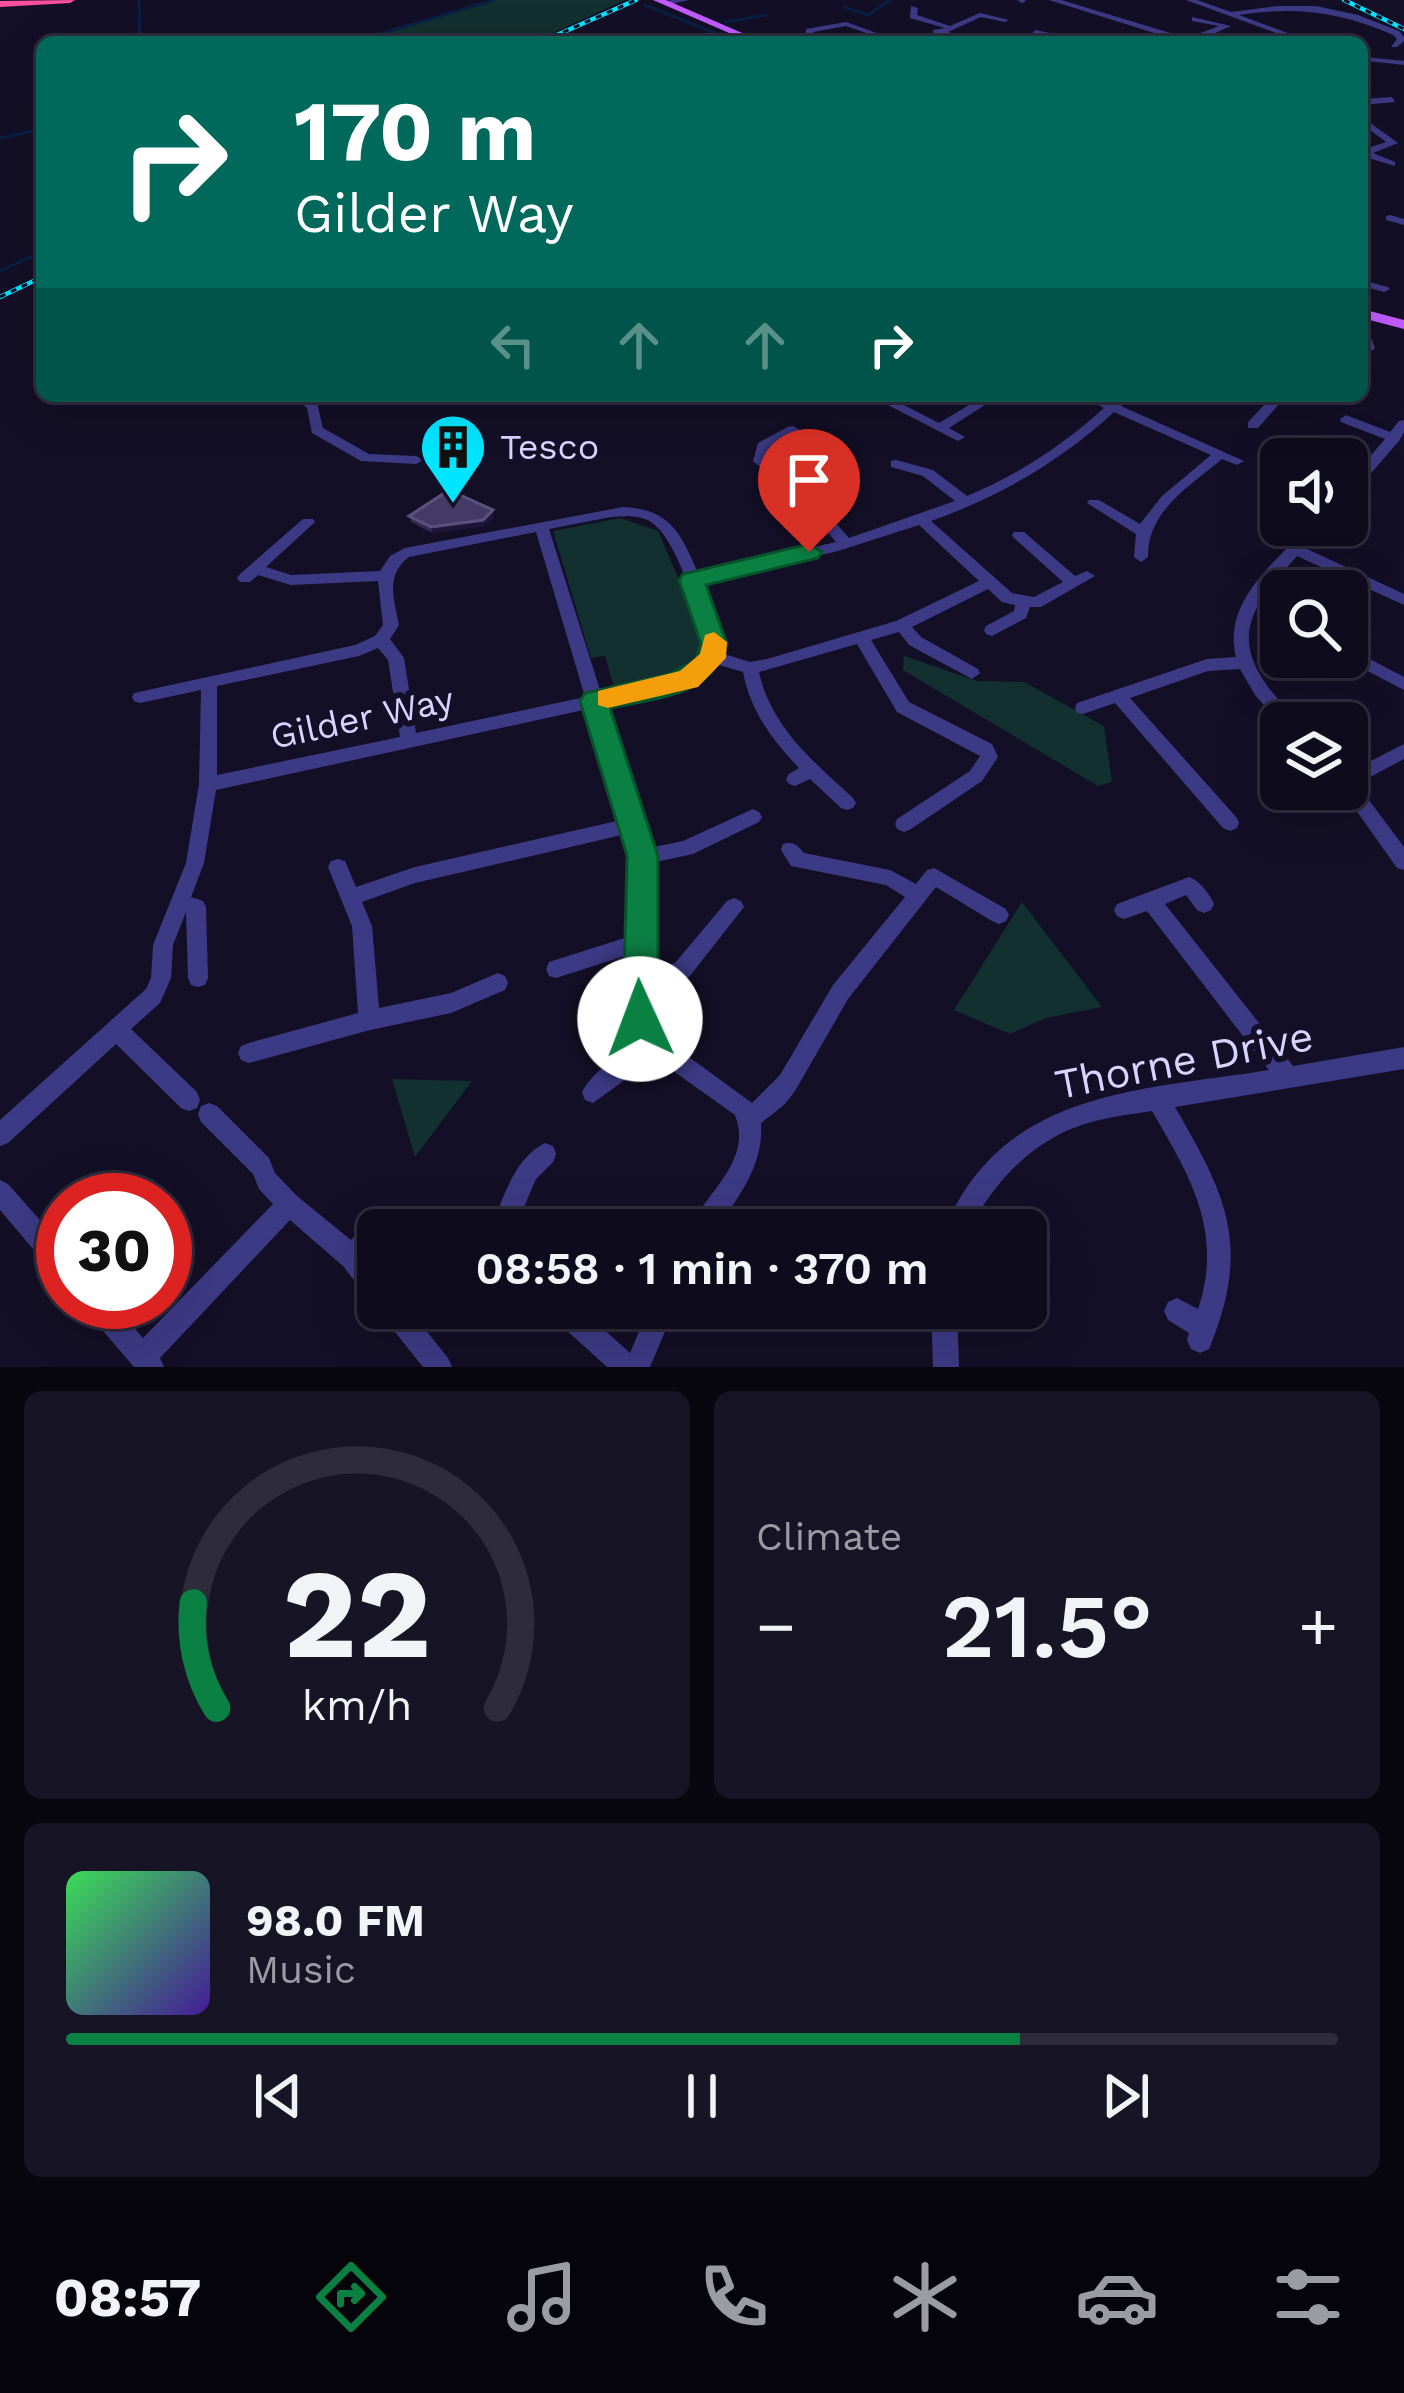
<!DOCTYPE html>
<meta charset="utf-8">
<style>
:root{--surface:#0e0b1c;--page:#171425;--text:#f1f3f6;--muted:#9b9ba3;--line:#2e2b3b;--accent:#0b8043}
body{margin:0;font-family:"Work Sans",sans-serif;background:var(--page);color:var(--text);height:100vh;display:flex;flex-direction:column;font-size:45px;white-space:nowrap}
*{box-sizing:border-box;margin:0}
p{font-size:39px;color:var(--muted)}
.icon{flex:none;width:66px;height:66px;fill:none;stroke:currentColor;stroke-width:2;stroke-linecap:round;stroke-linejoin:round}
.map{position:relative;height:1367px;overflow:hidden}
.drawer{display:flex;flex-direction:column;gap:24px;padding:24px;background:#08060f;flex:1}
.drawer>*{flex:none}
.top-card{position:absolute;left:36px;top:36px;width:1332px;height:366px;border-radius:18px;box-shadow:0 12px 48px #0002,0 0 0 3px var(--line);background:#00695c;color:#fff;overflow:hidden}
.controls{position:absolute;left:1260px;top:438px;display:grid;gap:24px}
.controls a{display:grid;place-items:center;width:108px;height:108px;border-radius:18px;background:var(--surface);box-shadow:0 12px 48px #0002,0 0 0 3px var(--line);font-size:60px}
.speed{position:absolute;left:36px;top:1173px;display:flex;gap:24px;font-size:60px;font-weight:700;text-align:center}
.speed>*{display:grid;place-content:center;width:156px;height:156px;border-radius:50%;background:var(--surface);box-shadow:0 12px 48px #0002,0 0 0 3px var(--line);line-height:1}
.speed .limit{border:18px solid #d22;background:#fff;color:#111}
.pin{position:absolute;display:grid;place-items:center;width:102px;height:102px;color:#fff;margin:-123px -51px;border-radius:50% 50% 50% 0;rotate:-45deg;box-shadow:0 0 12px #0007}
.pin .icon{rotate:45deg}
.me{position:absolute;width:132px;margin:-66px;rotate:358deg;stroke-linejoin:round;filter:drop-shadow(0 0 9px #0008)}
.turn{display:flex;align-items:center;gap:42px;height:252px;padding:0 60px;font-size:54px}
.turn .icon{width:156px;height:156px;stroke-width:2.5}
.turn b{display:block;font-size:84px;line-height:102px}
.lanes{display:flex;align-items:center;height:114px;padding:0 60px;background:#0003;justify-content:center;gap:60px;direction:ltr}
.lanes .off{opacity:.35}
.big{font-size:90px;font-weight:600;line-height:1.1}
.drawer .tile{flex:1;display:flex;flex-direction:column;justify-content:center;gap:18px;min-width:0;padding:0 42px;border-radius:18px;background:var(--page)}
.drawer .dial{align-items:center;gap:0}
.dial svg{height:312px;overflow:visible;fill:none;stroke:var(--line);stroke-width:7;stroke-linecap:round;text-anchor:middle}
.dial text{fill:var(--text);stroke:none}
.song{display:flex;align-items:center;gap:36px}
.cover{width:144px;height:144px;border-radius:18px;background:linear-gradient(135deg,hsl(130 70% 55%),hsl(260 70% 35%))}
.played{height:12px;border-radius:6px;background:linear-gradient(90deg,var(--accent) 75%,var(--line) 75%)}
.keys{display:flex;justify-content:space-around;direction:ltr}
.heat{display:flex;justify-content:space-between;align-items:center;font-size:66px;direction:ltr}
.drawer .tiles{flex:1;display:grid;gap:24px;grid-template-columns:1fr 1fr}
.tile:last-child{grid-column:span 2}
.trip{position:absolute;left:357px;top:1209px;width:690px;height:120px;border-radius:18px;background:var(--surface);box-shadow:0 12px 48px #0002,0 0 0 3px var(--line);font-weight:600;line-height:120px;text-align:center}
.menu{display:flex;height:192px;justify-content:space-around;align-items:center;background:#06040b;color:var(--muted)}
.menu .icon{width:84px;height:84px}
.menu .current{color:var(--accent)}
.menu b{font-size:54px;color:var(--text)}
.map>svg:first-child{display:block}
.green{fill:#12302f}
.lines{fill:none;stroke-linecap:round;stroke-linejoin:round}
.stream{stroke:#0a1f44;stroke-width:3}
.minor{fill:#3d3a85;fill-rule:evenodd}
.major{fill:#c25bff;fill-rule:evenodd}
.highway{fill:#ff4fa3;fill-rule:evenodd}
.rail-casing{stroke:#00e5ff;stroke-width:4.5}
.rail{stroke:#130f26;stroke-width:3;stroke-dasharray:6;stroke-linecap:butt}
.wall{fill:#312854}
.shaded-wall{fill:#1d163a}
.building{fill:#433a66;stroke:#5a527e;stroke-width:3}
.route{fill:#0b8043;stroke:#07532c;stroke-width:3}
.slow{fill:#f59e0b}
.labels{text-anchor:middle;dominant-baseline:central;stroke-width:12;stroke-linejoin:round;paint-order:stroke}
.poi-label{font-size:36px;fill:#d9d4ff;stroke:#130f26;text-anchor:start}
.street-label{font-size:36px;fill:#d9d4ff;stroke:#130f26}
.near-street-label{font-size:42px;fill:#d9d4ff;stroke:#130f26}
</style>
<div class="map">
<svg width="1404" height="1367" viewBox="0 0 1404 1367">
<rect width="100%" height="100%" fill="#130f26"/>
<path class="green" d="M494,0H625L533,42L356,41Z
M620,518L658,531L704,638V651L687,670L614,687L605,656L591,658L553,531Z
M904,656L977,681L1024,682L1104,726L1112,782L1098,786L903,670Z
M1022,902L1102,1007L1046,1018L1010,1034L954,1010Z
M392,1079L472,1081L415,1157Z"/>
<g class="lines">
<path class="stream" d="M139,0L140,42
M645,5L717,34
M844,7L868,15L890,0
M726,22L766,15
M352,42L494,0
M690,42L717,34L740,42
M0,138L42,129
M0,271L42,252"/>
<path class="minor" d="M671,0H689L666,5L662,3Z
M1017,0H1025L1026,1L1022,3Z
M1049,0H1061L1187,38L1219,26L1192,21V17L1231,26L1195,42H1183Z
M1186,0H1197L1231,12L1277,6H1316L1358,15L1399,31L1404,37V41L1397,47H1391L1397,39L1393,35C1342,12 1295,6 1239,15L1312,42H1301Z
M911,6L918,8L917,15L950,26L980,13L1009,20L1005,22L981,17L948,32L985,42C971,42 958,37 945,36C935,36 927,42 916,42L933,33V30L945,28L910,18Z
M846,22L885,36L881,38L846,26L813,32L816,42L769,38L806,36V29Z
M1035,30L1070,37L1071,39L1067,41L1032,34Z
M1365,57L1404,61V65L1368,61Z
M1392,97L1395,102L1362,105V99Z
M1362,117L1398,143L1373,153L1395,162V166L1362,156V150L1386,142L1362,124Z
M1390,215L1404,219V225L1386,220V216Z
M1362,280L1388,287L1390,289L1384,292L1362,286Z
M1363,329L1369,333L1375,348L1362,358Z
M293,396H307L317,403L323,428L369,454L416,456L423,460L416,464L361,461L312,433L307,408Z
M984,396H999L949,428L965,437L958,441L884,403L886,400H894L939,423Z
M1081,396H1098L1111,402L1117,396H1131L1121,406L1244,461L1237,465L1222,459C1190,486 1147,511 1148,557L1141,562L1134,557L1136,534L1087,503L1089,500H1099L1140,524L1162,496L1211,455L1114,412C1061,461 999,497 931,521L1012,593L1034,597L1063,582L1014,538L1012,535L1014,532H1024L1075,576L1087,571L1095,576L1041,607H1030L1026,618L992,636L986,634L984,630L986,626L1014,611L1015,605L1002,602L988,589L912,627L921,637L978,669L980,673L972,679L909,645L899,632L871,640L909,702L992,744L998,757L982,781L911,829L904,832L897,829L895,824L897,819L970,771L980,756L897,712L857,644L759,672C771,727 814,762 853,798L856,803L853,808L847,810L841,808L810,779L795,786L789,784L786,779L789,774L799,768C772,740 750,710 743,672L716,664L703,678L683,687L604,705L649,848L683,841L753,809L759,812L762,817L759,822L693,854L651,863V970L675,963L727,901L734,898L741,901L744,907L689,977L651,989V1017L667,1041L752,1103L780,1075L833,985L905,897L886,885L791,866L781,850L783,844C794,841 797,845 804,853L890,870L916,884L927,870L934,868L1006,909L1009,915L1006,921L999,924L992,921L936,887L848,999L795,1091L785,1104L761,1123C764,1165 739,1197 715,1230H689C706,1191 753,1162 735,1115L655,1058L593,1103L585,1100L582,1092C595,1068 620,1056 642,1041C623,1012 630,987 631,954L556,978L549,976L546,969L549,962L631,936L633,857L626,834L415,883L362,902L372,926L379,1008L451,993L498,973L505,976L508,983L505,990L451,1013L370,1030L249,1063L241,1060L238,1053L241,1046L249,1043L358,1013L352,926L328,867L331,861L338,859L345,861L356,887L415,867L621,820L588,709L216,790L204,863L191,897L203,901L206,907L208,978L205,985L198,987L191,985L188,978L186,912L173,945L171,978L160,1003L131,1029L197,1092L200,1100L197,1108L189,1111L181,1108L116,1044L8,1143L0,1146V1120L146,989L151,978L153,945L186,863L199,784L201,690L140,703L134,701L132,697L134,693L355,645L375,636L383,625L378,581L291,585L258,575L250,582H240L237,578L240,574L303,519H313L315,522L266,567L291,575L380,571L390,556L405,548L623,507C670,509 681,533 698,573L836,542L803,503L753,461L758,443L788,427L793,426L800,430L769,448L767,460L813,497L849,538L955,501L923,476L891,467V461L896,460L933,470L967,496C1018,475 1063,445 1104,408ZM629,516C639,517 647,518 655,525C679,546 704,623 705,655L691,670L673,678L601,693L549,529L611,517ZM919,525L979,581L896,621L767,659L750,662L721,653L717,626L702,583L838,551ZM536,532L585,697L416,733L404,658L390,639L399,625C394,599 385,575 409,557ZM378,648L388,660L400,737L217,775V686L359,656Z
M1273,396H1286L1258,428H1248V422Z
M1346,415L1390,432L1399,421L1404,420V432L1399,441L1352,495L1347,496V483L1385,439L1341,422L1340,419Z
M1310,525H1325L1305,548L1404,594V605L1297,556C1259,599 1227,631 1268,687C1277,699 1289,710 1298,723H1281V725L1255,695L1240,669L1208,671L1130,698L1237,818L1239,823L1237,828L1230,831L1223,828L1115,703L1083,714L1077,713L1075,708L1077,703L1207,659L1236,657C1222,602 1275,562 1310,525Z
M1347,647L1404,677V690L1341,657H1347Z
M1404,744V759L1357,784L1404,847V870L1397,868L1341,789H1347V773Z
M1189,877C1200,881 1209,893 1214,904L1211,910L1204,913L1197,910L1186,895L1165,904L1293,1066L1404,1047V1069L1175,1107C1228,1198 1251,1247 1209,1349L1200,1353L1191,1349L1187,1340L1189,1333L1168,1320L1164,1311L1168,1302L1177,1298L1198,1309C1224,1232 1190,1176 1152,1111C1133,1114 1114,1116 1095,1121C1038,1135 995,1179 969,1230H944C1003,1089 1139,1091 1269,1070L1147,911L1124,919L1117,916L1114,910L1117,904Z
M209,1103L217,1106L269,1158L275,1173L297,1196L351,1240L363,1227L372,1224L381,1227L382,1230H378V1247L368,1258L378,1270V1302L369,1299L343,1266L290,1220L160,1358L164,1367H134L86,1311L83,1302H112L143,1338L273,1204L259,1189L253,1174L201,1122L198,1114L201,1106Z
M545,1143L553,1146L556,1154L553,1162L536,1179L514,1230H490C503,1199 514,1158 545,1143Z
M0,1180L8,1184L63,1246V1277L54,1274L0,1210Z
M379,1308H408L448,1358L452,1367H423L383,1317Z
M548,1308H580L630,1353L649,1308H675L650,1367H607L552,1317Z
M931,1308H957L959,1367H933Z"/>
<path class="major" d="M653,0H666L763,42H750Z
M1362,309L1404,320V329L1362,318Z"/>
<path class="highway" d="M75,0L70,3L0,7V1Z"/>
<g class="rail-casing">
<path id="rail" d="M1344,0L1404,29
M541,42L636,0
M0,297L42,277"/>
</g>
<use href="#rail" class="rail"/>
</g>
<path class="wall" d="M409,516L494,517L484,526L432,533L411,522Z"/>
<path class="shaded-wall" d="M493,510L494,517L484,526L432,533L431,527Z"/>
<path class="building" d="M449,490L493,510L483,520L431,527L409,516Z"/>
<path class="route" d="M809,544L822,552L818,558L706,585L727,644C711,697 659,697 610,708L658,856V1019L653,1031L640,1035L628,1031L623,1019L627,856L580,701L585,693L670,674L696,660L701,644L679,580L683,574Z"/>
<path class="slow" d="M714,632L727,642L726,658L698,687L608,708L598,705V691L680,671L700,654L705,635Z"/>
<defs>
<g id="building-pin" transform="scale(3.45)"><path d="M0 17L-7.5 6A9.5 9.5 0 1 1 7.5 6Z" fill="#00e5ff" stroke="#130f26"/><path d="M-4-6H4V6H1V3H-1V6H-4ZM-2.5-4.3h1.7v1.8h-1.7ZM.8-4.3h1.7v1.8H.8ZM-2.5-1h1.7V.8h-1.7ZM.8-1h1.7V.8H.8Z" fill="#111"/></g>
</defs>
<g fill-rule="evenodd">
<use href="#building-pin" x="453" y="447"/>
</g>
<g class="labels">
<g class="poi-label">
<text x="500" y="447">Tesco</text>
</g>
<g class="street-label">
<text transform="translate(362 718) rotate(-12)">Gilder Way</text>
</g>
<g class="near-street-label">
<text transform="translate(1184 1060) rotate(-11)">Thorne Drive</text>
</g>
</g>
</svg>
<div class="controls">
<a><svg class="icon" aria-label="sound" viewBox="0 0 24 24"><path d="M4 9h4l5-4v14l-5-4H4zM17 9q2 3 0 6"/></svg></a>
<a><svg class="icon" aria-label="search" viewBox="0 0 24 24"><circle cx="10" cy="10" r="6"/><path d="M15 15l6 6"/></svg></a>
<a><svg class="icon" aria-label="layers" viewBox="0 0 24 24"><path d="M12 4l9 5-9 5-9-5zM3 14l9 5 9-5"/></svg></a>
</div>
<div class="speed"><div class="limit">30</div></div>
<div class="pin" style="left:809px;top:552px;background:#d93025"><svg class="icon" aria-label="arrive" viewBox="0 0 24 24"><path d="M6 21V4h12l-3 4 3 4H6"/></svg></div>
<svg class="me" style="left:640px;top:1019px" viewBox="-20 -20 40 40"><circle r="19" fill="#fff"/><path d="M0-13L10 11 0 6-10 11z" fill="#0b8043"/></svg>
<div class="trip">08:58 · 1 min · 370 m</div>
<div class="top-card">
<div class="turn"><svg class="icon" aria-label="right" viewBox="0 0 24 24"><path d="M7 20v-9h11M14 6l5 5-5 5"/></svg><div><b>170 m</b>Gilder Way</div></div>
<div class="lanes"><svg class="icon off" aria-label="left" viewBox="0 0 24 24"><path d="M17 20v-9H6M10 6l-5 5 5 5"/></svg><svg class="icon off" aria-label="ahead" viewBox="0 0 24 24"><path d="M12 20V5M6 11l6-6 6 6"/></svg><svg class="icon off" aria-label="ahead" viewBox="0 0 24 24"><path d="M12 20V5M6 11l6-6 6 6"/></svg><svg class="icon" aria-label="right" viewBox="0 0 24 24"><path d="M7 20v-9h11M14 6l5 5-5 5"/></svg></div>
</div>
</div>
<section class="drawer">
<div class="tiles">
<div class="tile dial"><svg viewBox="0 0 100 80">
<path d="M14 69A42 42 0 1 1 86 69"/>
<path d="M14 69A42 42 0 0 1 8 42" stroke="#0b8043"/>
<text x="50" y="56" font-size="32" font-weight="700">22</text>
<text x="50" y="72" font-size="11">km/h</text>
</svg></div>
<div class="tile"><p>Climate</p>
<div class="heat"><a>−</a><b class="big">21.5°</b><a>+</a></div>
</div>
<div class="tile">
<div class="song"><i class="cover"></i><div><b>98.0 FM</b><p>Music</p></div></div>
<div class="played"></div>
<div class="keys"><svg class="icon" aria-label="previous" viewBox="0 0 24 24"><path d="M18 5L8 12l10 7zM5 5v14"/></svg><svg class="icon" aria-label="pause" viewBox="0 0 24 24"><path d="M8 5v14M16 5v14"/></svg><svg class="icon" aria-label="next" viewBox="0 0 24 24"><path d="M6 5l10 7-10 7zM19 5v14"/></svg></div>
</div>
</div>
</section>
<nav class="menu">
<b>08:57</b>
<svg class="icon current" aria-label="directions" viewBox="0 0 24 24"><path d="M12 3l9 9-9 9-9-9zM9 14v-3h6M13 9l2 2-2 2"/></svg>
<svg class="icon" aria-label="music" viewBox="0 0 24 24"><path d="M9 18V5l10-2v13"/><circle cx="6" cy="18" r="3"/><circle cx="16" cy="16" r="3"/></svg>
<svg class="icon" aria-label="phone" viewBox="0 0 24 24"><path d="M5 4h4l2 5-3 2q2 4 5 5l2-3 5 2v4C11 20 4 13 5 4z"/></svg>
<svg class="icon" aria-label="climate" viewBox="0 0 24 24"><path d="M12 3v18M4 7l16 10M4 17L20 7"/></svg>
<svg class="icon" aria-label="car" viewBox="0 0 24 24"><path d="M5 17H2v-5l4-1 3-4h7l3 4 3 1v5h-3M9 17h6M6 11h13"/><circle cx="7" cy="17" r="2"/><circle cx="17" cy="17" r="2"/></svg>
<svg class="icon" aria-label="filters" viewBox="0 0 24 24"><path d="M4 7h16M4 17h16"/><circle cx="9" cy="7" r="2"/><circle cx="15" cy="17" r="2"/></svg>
</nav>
